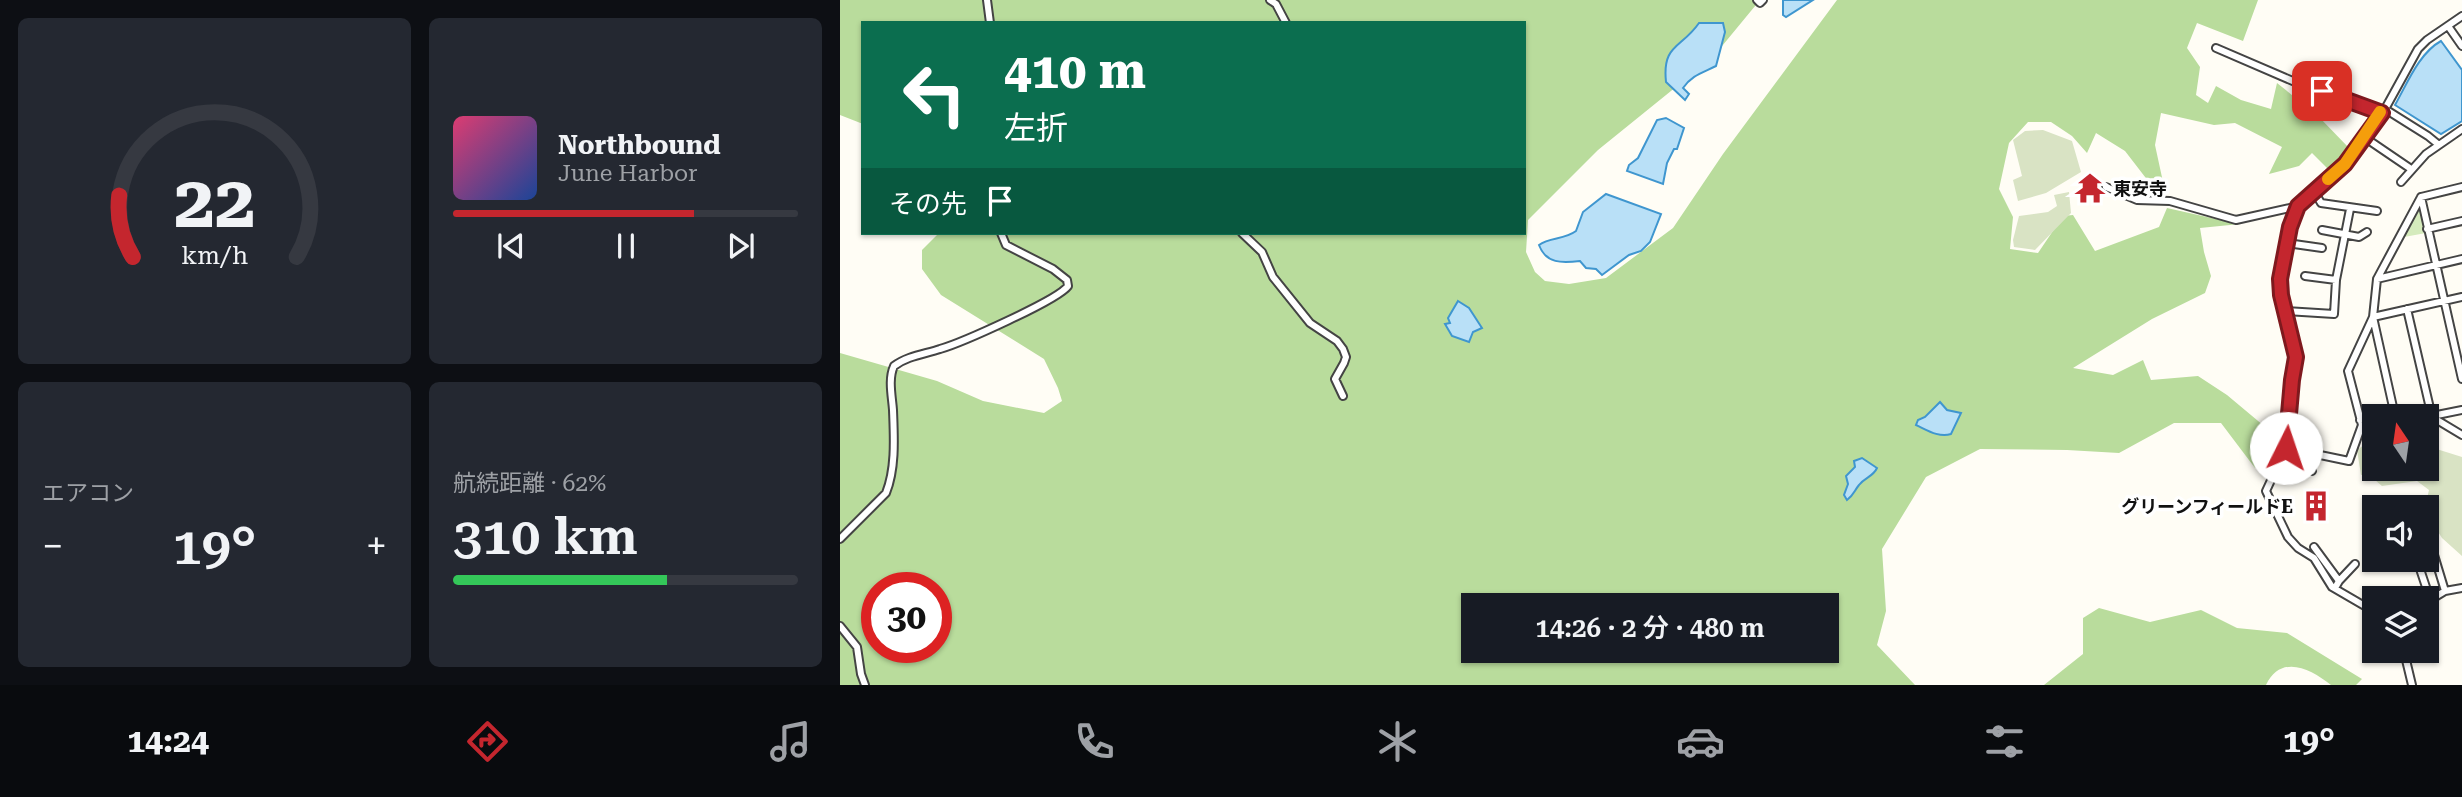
<!DOCTYPE html>
<html lang="ja">
<meta charset="utf-8">
<style>
:root{--surface:#171b24;--page:#242831;--text:#f1f3f6;--muted:#9ea1a6;--line:#363941;--accent:#c4262e}
body{margin:0;font-family:"Roboto Serif","Noto Sans JP",serif;background:var(--page);color:var(--text);height:100vh;display:flex;flex-direction:column;font-size:26px;white-space:nowrap}
*{box-sizing:border-box;margin:0}
p{font-size:23px;color:var(--muted)}
.icon{flex:none;width:38px;height:38px;fill:none;stroke:currentColor;stroke-width:2;stroke-linecap:round;stroke-linejoin:round}
.map{position:relative;flex:1;overflow:hidden}
.details{display:flex;flex-direction:column;gap:18px;padding:18px;background:#0d0f14;width:840px}
.details>*{flex:none}
.guide{position:absolute;left:21px;top:21px;width:665px;height:214px;border-radius:0px;box-shadow:0 2px 5px #0004;background:#0b6e4f;color:#fff;overflow:hidden}
.needle{width:46px;rotate:347deg}
.controls{position:absolute;left:1522px;top:404px;display:grid;gap:14px}
.controls a{display:grid;place-items:center;width:77px;height:77px;border-radius:0px;background:var(--surface);box-shadow:0 2px 5px #0004;font-size:35px}
.speed{position:absolute;left:21px;top:572px;display:flex;gap:14px;font-size:35px;font-weight:700;text-align:center}
.speed>*{display:grid;place-content:center;width:91px;height:91px;border-radius:50%;background:var(--surface);box-shadow:0 2px 5px #0004;line-height:1}
.speed .limit{border:10px solid #d22;background:#fff;color:#111}
.pin{position:absolute;display:grid;place-items:center;width:60px;height:60px;color:#fff;margin:-30px;border-radius:14px;box-shadow:0 4px 10px #0006}
.me{position:absolute;width:77px;margin:-38px;rotate:4deg;stroke-linejoin:round;filter:drop-shadow(0 0 5px #0008)}
.turn{display:flex;align-items:center;gap:24px;height:147px;padding:0 28px;font-size:32px}
.turn .icon{width:91px;height:91px;stroke-width:2.5}
.turn b{display:block;font-size:49px;line-height:60px}
.then{display:flex;align-items:center;height:66px;padding:0 28px;background:#0003;gap:14px;font-size:26px}
.big{font-size:52px;font-weight:600;line-height:1.1}
.details .card{flex:1;display:flex;flex-direction:column;justify-content:center;gap:10px;min-width:0;padding:0 24px;border-radius:10px;background:var(--page)}
.details .dial{align-items:center;gap:0}
.dial svg{height:182px;overflow:visible;fill:none;stroke:var(--line);stroke-width:7;stroke-linecap:round;text-anchor:middle}
.dial text{fill:var(--text);stroke:none}
.song{display:flex;align-items:center;gap:21px}
.cover{width:84px;height:84px;border-radius:10px;background:linear-gradient(135deg,hsl(340 70% 55%),hsl(220 70% 35%))}
.played{height:7px;border-radius:4px;background:linear-gradient(90deg,var(--accent) 70%,var(--line) 70%)}
.keys{display:flex;justify-content:space-around;direction:ltr}
.heat{display:flex;justify-content:space-between;align-items:center;font-size:38px;direction:ltr}
.charge{height:10px;border-radius:5px;background:linear-gradient(90deg,#34c759 62%,var(--line) 0)}
.details .tiles{flex:1;display:grid;gap:18px;grid-template-columns:repeat(2,1fr)}
.trip{position:absolute;left:621px;top:593px;width:378px;height:70px;border-radius:0px;background:var(--surface);box-shadow:0 2px 5px #0004;font-weight:600;line-height:70px;text-align:center}
.tabs{display:flex;height:112px;justify-content:space-around;align-items:center;background:#090b0e;color:var(--muted)}
.tabs .icon{width:49px;height:49px}
.tabs .current{color:var(--accent)}
.tabs b{font-size:32px;color:var(--text)}
main{display:flex;flex:1;min-height:0}
.map>svg:first-child{display:block}
.green{fill:#d5ebbd}
.forest{fill:#b9dc9c;fill-rule:evenodd}
.cemetery{fill:#d9e3c4}
.water{fill:#b9e0f7;stroke:#3f96cf;stroke-width:2}
.lines{fill:none;stroke-linecap:round;stroke-linejoin:round}
.minor-casing{stroke:#444;stroke-width:10}
.minor{stroke:#fff;stroke-width:6}
.route-casing{stroke:#7f191e;stroke-width:18}
.route{stroke:#c4262e;stroke-width:12}
.slow{stroke:#f59e0b;stroke-width:12}
.labels{text-anchor:middle;dominant-baseline:central;stroke-width:7;stroke-linejoin:round;paint-order:stroke}
.poi-label{font-size:18px;font-weight:bold;fill:#111;stroke:#fff;text-anchor:start}
</style>
<main>
<section class="details">
<div class="tiles">
<div class="card dial"><svg viewBox="0 0 100 80">
<path d="M14 69A42 42 0 1 1 86 69"/>
<path d="M14 69A42 42 0 0 1 8 42" stroke="#c4262e"/>
<text x="50" y="56" font-size="32" font-weight="700">22</text>
<text x="50" y="72" font-size="11">km/h</text>
</svg></div>
<div class="card">
<div class="song"><i class="cover"></i><div><b>Northbound</b><p>June Harbor</p></div></div>
<div class="played"></div>
<div class="keys"><svg class="icon" aria-label="previous" viewBox="0 0 24 24"><path d="M18 5L8 12l10 7zM5 5v14"/></svg><svg class="icon" aria-label="pause" viewBox="0 0 24 24"><path d="M8 5v14M16 5v14"/></svg><svg class="icon" aria-label="next" viewBox="0 0 24 24"><path d="M6 5l10 7-10 7zM19 5v14"/></svg></div>
</div>
<div class="card"><p>エアコン</p>
<div class="heat"><a>−</a><b class="big">19°</b><a>+</a></div>
</div>
<div class="card"><p>航続距離 · 62%</p><b class="big">310 km</b><div class="charge"></div></div>
</div>
</section>
<div class="map">
<svg width="1622" height="685" viewBox="0 0 1622 685">
<rect width="100%" height="100%" fill="#fffdf5"/>
<path class="green" d="M1581,207L1586,233L1564,237Z"/>
<path class="forest" d="M0,0H920L873,57L758,150L688,220L686,252L695,272L705,281L729,284L766,278L833,228L883,154L997,0H1418L1403,41L1357,23L1347,48L1360,67L1356,95L1368,103L1376,86L1401,100L1431,109L1437,83L1478,116L1509,148L1490,171L1472,153L1459,166L1429,174L1442,147L1395,123L1374,125L1321,113L1315,145L1323,182L1312,186L1285,151L1256,133L1247,153L1232,136L1211,122H1188L1169,143L1159,189L1173,217L1170,249L1198,253L1223,216L1233,215L1255,251L1319,227L1327,208L1389,222H1400V224L1360,228L1364,252L1371,276L1365,293L1312,319L1233,368L1273,375L1303,360L1311,380L1358,376L1387,395L1442,441L1415,468L1381,423H1334L1279,453L1227,450L1140,449L1086,477L1042,549L1046,611L1037,645L1075,685H0V353L97,381L143,401L204,413L222,401L218,388L204,359L101,295L82,269V250L99,233H684V23H23V124L0,115ZM37,588H96V648H37ZM634,606H987V651H634Z
M1259,608L1310,622L1361,610L1397,628L1447,633L1522,679L1516,685H1491C1470,668 1441,654 1426,685H1204L1243,654V618Z"/>
<path class="cemetery" d="M1203,130L1232,141L1241,172L1206,193L1178,201L1173,180L1182,176L1173,140L1185,131Z
M1229,192L1231,213L1195,250L1174,247L1173,240L1179,216L1208,212L1217,206L1214,195Z
M1535,437V469H1587V446L1622,457V556L1602,538L1593,524L1587,525V508L1585,507L1589,490L1577,481L1542,486L1528,474L1521,475L1517,450Z"/>
<path class="water" d="M943,0H973L946,17L943,15Z
M859,23H883L885,32L876,66C862,73 852,75 843,88L849,94L845,100L826,82C822,44 841,49 859,23Z
M1601,41L1622,70V121L1601,134L1555,105C1567,84 1579,53 1601,41Z
M826,118L844,128L837,149H834L827,163L823,184L787,171L789,165L798,158L817,120Z
M766,194L821,214L810,242L801,251L789,255L762,275L756,269L746,268L740,261C722,263 706,264 699,245C710,237 724,240 736,231L743,212Z
M618,301L629,308L642,328L633,332L629,342L612,336L605,324L610,323L608,318Z
M1100,402L1107,410L1121,413L1111,434C1099,438 1087,430 1076,425L1078,420L1085,417Z
M1022,458L1037,468C1033,477 1025,477 1019,485C1014,491 1014,495 1007,500L1004,495L1008,484L1006,476L1015,467L1014,461Z"/>
<g class="lines">
<g class="minor-casing">
<path id="minor" d="M147,0L150,23
M430,0L436,4L446,23
M917,0L920,3L923,0
M1608,26L1622,46
M1376,48L1462,85L1542,113
M1545,109L1588,136L1599,145L1622,129
M1524,137L1571,169
M1561,182L1586,154L1599,145
M1266,187L1297,200L1330,201L1396,220L1459,206
M1474,191L1481,203L1537,211
M1581,197L1622,379
M1587,229L1622,221
M1482,230L1519,237L1527,232
M402,233L422,252L433,277L470,323L497,341L503,349L506,357L504,363L495,379L503,396
M1447,243L1482,248
M1465,276L1496,280
M1537,279L1622,259
M1567,309L1592,417L1622,435
M1445,311L1494,314L1496,280L1510,209
M1533,317L1555,416
M1533,317L1622,297
M1587,417L1622,410
M1520,420L1535,419
M1446,448L1509,461L1522,425L1508,371L1533,317L1537,279L1581,197L1622,187
M1440,462L1472,471
M0,539L46,493C56,468 54,437 53,410C52,396 48,379 54,366C67,356 85,354 100,349C121,343 218,300 228,286L227,280L213,269L166,245L161,233
M1591,545L1605,591
M1474,547L1499,581L1495,588
M1577,560L1590,599
M1499,581L1515,564
M1539,595L1545,598
M1587,602L1605,591L1622,588
M1535,612L1492,587L1474,558L1458,548L1448,537L1426,491L1446,448L1452,380L1456,357L1441,295L1440,279L1455,213L1459,206L1479,186L1505,164L1545,109L1578,49L1587,40L1622,16
M0,626L17,647L21,674L25,685
M1567,651L1566,660L1572,685"/>
</g>
<use href="#minor" class="minor"/>
</g>
<g class="lines">
<g class="route-casing">
<path id="route" d="M1446,448L1452,380L1456,357L1441,295L1440,279L1450,227L1458,206L1505,164L1542,113L1482,91"/>
</g>
<use href="#route" class="route"/>
<path class="slow" d="M1488,179L1505,164L1540,112"/>
</g>
<defs>
<g id="temple-bare" transform="scale(2.415)"><path d="M0-6L5-2H3V0L6.5 2.5H4V6H1.5V3h-3V6H-4V2.5H-6.5L-3 0V-2H-5Z" fill="#c4262e" stroke="#fff" stroke-width="2.5" paint-order="stroke"/></g>
<g id="building-bare" transform="scale(2.415)"><path d="M-4-6H4V6H1V3H-1V6H-4ZM-2.5-4.3h1.7v1.8h-1.7ZM.8-4.3h1.7v1.8H.8ZM-2.5-1h1.7V.8h-1.7ZM.8-1h1.7V.8H.8Z" fill="#c4262e" stroke="#fff" stroke-width="2.5" paint-order="stroke"/></g>
</defs>
<g fill-rule="evenodd">
<use href="#temple-bare" x="1250" y="188"/>
<use href="#building-bare" x="1476" y="506"/>
</g>
<g class="labels">
<g class="poi-label">
<text x="1273" y="188">東安寺</text>
<text x="1453" y="506" text-anchor="end">グリーンフィールドE</text>
</g>
</g>
</svg>
<div class="controls">
<a><svg class="needle" viewBox="-14 -14 28 28"><path d="M0-13l5 13h-10z" fill="#e53935"/><path d="M0 13l5-13h-10z" fill="#9ea1a6"/></svg></a>
<a><svg class="icon" aria-label="sound" viewBox="0 0 24 24"><path d="M4 9h4l5-4v14l-5-4H4zM17 9q2 3 0 6"/></svg></a>
<a><svg class="icon" aria-label="layers" viewBox="0 0 24 24"><path d="M12 4l9 5-9 5-9-5zM3 14l9 5 9-5"/></svg></a>
</div>
<div class="speed"><div class="limit">30</div></div>
<div class="pin" style="left:1482px;top:91px;background:#d93025"><svg class="icon" aria-label="arrive" viewBox="0 0 24 24"><path d="M6 21V4h12l-3 4 3 4H6"/></svg></div>
<svg class="me" style="left:1446px;top:448px" viewBox="-20 -20 40 40"><circle r="19" fill="#fff"/><path d="M0-13L10 11 0 6-10 11z" fill="#c4262e"/></svg>
<div class="trip">14:26 · 2 分 · 480 m</div>
<div class="guide">
<div class="turn"><svg class="icon" aria-label="left" viewBox="0 0 24 24"><path d="M17 20v-9H6M10 6l-5 5 5 5"/></svg><div><b>410 m</b>左折</div></div>
<div class="then">その先<svg class="icon" aria-label="arrive" viewBox="0 0 24 24"><path d="M6 21V4h12l-3 4 3 4H6"/></svg></div>
</div>
</div>
</main>
<nav class="tabs">
<b>14:24</b>
<svg class="icon current" aria-label="directions" viewBox="0 0 24 24"><path d="M12 3l9 9-9 9-9-9zM9 14v-3h6M13 9l2 2-2 2"/></svg>
<svg class="icon" aria-label="music" viewBox="0 0 24 24"><path d="M9 18V5l10-2v13"/><circle cx="6" cy="18" r="3"/><circle cx="16" cy="16" r="3"/></svg>
<svg class="icon" aria-label="phone" viewBox="0 0 24 24"><path d="M5 4h4l2 5-3 2q2 4 5 5l2-3 5 2v4C11 20 4 13 5 4z"/></svg>
<svg class="icon" aria-label="climate" viewBox="0 0 24 24"><path d="M12 3v18M4 7l16 10M4 17L20 7"/></svg>
<svg class="icon" aria-label="car" viewBox="0 0 24 24"><path d="M5 17H2v-5l4-1 3-4h7l3 4 3 1v5h-3M9 17h6M6 11h13"/><circle cx="7" cy="17" r="2"/><circle cx="17" cy="17" r="2"/></svg>
<svg class="icon" aria-label="filters" viewBox="0 0 24 24"><path d="M4 7h16M4 17h16"/><circle cx="9" cy="7" r="2"/><circle cx="15" cy="17" r="2"/></svg>
<b>19°</b>
</nav>
